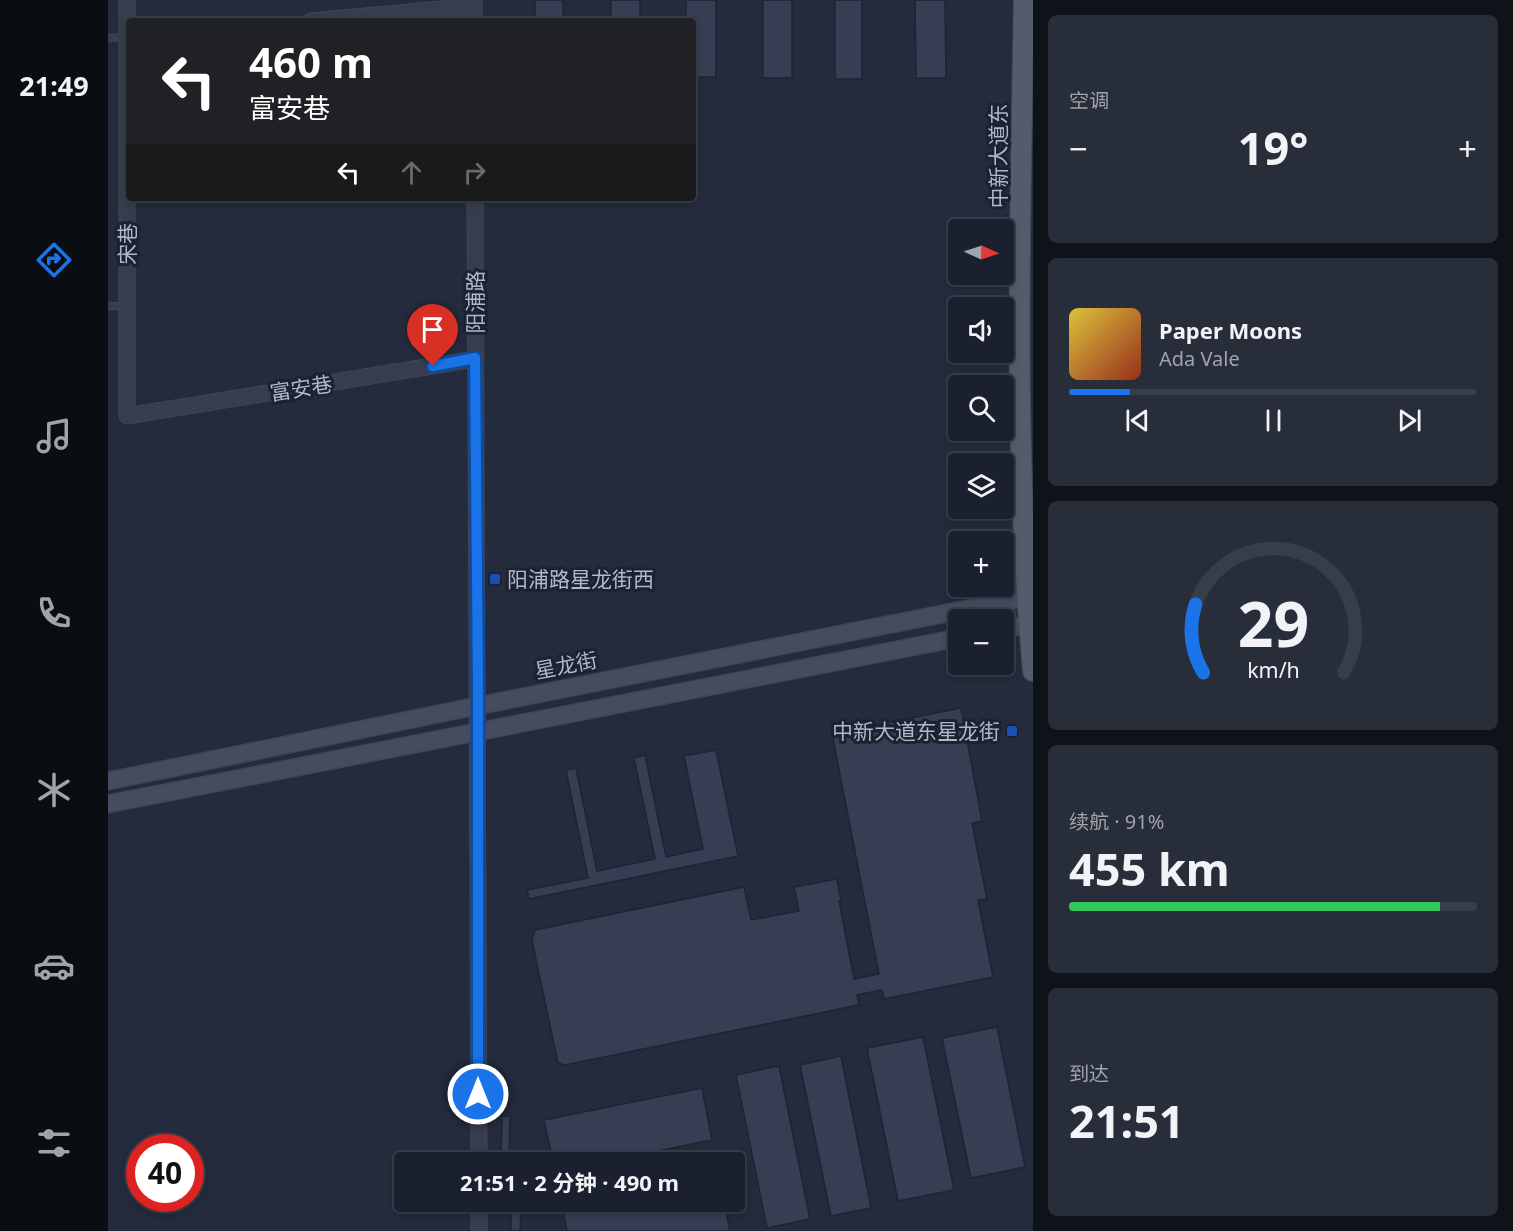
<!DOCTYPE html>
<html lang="zh">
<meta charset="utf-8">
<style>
:root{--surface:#1a202d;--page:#272d39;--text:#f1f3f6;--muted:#9fa3aa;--line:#383e49;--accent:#1a73e8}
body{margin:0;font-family:"Noto Sans","Noto Sans SC",sans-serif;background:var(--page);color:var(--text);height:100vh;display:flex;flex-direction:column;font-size:22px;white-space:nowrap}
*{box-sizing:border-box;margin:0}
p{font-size:20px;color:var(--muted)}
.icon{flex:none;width:33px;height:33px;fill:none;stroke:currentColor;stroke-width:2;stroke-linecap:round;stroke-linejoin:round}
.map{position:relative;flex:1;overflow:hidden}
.drawer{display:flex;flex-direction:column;gap:15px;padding:15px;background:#0e1219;width:480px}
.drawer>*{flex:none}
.banner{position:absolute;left:18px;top:18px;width:570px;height:183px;border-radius:6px;box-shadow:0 3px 9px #0003,0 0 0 2px var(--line);background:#202124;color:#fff;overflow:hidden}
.needle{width:39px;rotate:93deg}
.buttons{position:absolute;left:840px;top:219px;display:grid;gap:12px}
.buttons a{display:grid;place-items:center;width:66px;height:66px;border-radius:6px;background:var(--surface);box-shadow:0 3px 9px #0003,0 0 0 2px var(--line);font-size:30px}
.speed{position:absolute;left:18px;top:1134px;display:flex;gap:12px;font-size:30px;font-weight:700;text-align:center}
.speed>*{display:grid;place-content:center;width:78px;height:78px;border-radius:50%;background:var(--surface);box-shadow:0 3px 9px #0003,0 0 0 2px var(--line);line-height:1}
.speed .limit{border:9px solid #d22;background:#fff;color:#111}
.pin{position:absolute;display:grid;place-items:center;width:51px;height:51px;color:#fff;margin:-62px -26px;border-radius:50% 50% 50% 0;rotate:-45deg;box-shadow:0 0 6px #0007}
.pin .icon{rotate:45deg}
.me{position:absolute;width:66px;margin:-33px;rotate:0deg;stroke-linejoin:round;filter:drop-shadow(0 0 4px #0008)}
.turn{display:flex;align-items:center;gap:21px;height:126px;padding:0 24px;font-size:27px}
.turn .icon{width:78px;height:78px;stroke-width:2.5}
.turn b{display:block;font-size:42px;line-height:51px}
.lanes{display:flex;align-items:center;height:57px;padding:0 24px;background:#0003;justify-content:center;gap:30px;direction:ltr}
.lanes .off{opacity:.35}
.big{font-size:45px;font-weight:700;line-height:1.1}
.drawer .card{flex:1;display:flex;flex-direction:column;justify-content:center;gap:9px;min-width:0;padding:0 21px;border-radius:9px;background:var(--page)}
.drawer .dial{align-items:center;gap:0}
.dial svg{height:156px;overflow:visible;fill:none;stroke:var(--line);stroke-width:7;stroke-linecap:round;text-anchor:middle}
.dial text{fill:var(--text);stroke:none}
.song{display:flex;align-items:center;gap:18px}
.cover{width:72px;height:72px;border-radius:9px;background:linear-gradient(135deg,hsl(50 70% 55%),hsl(10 70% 35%))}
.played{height:6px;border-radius:3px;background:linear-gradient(90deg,var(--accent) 15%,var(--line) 15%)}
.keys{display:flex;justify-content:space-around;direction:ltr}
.heat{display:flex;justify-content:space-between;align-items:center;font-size:33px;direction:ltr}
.charge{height:9px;border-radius:4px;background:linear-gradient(90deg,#34c759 91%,var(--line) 0)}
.trip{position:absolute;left:286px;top:1152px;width:351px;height:60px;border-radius:6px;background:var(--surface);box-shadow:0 3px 9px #0003,0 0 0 2px var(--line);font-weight:700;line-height:60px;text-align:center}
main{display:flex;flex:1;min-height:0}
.tab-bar{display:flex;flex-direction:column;width:108px;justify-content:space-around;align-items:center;background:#0a0d12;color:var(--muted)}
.tab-bar .icon{width:42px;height:42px}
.tab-bar .selected{color:var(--accent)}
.tab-bar b{font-size:27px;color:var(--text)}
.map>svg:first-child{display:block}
.building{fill:#353e52;stroke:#1e2433;stroke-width:1.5}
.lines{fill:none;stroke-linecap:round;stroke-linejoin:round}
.service-casing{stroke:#404655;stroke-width:8}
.tertiary-casing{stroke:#404655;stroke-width:17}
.secondary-casing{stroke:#404655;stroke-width:19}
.primary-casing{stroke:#404655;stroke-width:22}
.service{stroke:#373d4c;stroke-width:6}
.tertiary{stroke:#373d4c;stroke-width:15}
.secondary{stroke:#454c5f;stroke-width:16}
.primary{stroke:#545c6c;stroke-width:20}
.route-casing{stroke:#114b97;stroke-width:15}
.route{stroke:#1a73e8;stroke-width:10}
.transit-dot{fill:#1a4fb4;stroke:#1c2231;stroke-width:2}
.labels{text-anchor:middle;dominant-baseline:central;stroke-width:6;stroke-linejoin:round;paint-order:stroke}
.street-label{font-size:21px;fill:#b2b8c8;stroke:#1c2231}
.poi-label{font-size:21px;fill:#b2b8c8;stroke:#1c2231;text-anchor:start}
</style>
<main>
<nav class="tab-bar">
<b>21:49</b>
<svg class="icon selected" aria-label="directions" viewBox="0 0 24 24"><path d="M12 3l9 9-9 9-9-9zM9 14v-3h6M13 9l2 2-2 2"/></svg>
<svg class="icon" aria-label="music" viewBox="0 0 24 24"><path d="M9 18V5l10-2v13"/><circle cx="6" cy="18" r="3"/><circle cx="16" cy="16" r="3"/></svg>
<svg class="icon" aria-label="phone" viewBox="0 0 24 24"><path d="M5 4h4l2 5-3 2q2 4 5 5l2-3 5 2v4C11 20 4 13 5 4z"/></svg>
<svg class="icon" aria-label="climate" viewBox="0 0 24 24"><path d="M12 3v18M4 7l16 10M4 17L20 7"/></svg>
<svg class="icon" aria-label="car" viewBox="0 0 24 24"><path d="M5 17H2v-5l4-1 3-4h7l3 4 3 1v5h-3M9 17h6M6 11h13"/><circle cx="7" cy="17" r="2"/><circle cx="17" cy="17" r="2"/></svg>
<svg class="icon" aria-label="filters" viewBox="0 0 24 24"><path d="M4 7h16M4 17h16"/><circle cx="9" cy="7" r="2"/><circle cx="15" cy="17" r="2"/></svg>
</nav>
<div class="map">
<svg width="925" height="1231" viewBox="0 0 925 1231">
<rect width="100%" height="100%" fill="#232b3c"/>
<path class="building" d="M427,0H455V21H427Z
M503,0H532V21H503Z
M578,0H608V77H585V21H578Z
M655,0H684V78H655Z
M727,0H754V79H727Z
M807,0H837L838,78H808Z
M853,708L874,821L864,823L879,899L870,900L885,977L776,999L774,990L749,995L751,1005L457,1065L450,1063L424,941L427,930L636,887L643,920L691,911L686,887L729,879L733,900L731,901L746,979L771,974L724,734Z
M608,750L630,856L421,899L419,890L480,878L458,770L468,768L489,871L547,859L526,758L537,755L558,857L595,849L576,756Z
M889,1027L917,1167L863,1178L834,1038Z
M815,1037L846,1190L790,1201L759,1048Z
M733,1056L763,1208L723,1216L692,1065Z
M671,1066L702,1219L659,1228L628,1075Z
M594,1088L604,1140L496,1162H445L436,1120Z
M394,1116H402L401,1162H393Z
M453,1202H616L622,1231H459Z
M403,1210H413L412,1231H403Z"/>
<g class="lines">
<g class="service-casing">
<path id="service" d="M0,38L18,37
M0,306H17"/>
</g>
<g class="tertiary-casing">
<path id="tertiary" d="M19,0V416L367,359
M366,0V21
M203,21L366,6
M367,198L371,1162
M371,1202V1231"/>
</g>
<g class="secondary-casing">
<path id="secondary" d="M896,629L925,623
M0,781L369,706L925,596
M0,804L850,638"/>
</g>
<g class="primary-casing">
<path id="primary" d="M916,0C912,223 905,449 925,671"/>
</g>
<use href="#service" class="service"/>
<use href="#tertiary" class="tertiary"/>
<use href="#secondary" class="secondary"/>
<use href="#primary" class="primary"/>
</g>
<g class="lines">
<g class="route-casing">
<path id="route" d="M325,366L367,358L370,684V1094"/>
</g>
<use href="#route" class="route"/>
</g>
<g class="transit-dot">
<rect x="381" y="573" width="12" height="12" rx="3"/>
<rect x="898" y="725" width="12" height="12" rx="3"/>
</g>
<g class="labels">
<g class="street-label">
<text transform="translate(890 156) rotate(-90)">中新大道东</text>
<text transform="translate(19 244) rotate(-90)">宋巷</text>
<text transform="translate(367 302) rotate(-90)">阳浦路</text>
<text transform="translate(193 388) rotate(-9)">富安巷</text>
<text transform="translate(458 665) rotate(-11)">星龙街</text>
</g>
<g class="poi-label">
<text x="399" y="579">阳浦路星龙街西</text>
<text x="892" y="731" text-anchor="end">中新大道东星龙街</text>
</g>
</g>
</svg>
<div class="buttons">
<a><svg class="needle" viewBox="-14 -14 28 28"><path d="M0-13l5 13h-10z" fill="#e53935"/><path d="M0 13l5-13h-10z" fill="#9fa3aa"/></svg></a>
<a><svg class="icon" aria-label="sound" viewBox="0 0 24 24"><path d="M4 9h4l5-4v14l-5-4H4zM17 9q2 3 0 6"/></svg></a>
<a><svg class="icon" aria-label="search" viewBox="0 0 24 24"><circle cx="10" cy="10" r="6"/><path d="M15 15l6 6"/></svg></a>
<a><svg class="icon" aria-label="layers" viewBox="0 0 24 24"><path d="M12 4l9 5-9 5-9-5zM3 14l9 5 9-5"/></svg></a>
<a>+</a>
<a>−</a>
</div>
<div class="speed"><div class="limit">40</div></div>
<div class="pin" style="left:325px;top:366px;background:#d93025"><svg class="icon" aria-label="arrive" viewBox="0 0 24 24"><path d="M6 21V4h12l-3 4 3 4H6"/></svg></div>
<svg class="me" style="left:370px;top:1094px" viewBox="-20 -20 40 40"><circle r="17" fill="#1a73e8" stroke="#fff" stroke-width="3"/><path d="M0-11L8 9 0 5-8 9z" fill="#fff"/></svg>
<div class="trip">21:51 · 2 分钟 · 490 m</div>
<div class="banner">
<div class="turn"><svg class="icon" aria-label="left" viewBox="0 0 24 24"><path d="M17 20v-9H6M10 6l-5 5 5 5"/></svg><div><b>460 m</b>富安巷</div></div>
<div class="lanes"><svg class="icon" aria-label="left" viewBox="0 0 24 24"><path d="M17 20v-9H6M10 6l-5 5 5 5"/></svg><svg class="icon off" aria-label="ahead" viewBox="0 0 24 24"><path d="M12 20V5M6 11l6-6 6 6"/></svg><svg class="icon off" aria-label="right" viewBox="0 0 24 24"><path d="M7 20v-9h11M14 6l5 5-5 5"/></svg></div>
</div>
</div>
<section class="drawer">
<div class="card"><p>空调</p>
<div class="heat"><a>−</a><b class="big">19°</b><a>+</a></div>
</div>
<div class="card">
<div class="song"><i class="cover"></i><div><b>Paper Moons</b><p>Ada Vale</p></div></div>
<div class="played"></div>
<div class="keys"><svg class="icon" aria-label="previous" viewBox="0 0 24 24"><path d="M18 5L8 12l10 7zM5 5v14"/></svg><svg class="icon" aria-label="pause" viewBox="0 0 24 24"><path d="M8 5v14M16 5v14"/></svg><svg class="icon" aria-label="next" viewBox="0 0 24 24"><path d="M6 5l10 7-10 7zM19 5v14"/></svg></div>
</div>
<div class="card dial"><svg viewBox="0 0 100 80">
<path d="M14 69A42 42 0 1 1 86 69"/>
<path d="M14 69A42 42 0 0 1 10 34" stroke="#1a73e8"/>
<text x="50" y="56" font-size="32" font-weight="700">29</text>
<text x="50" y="72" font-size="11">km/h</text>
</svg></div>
<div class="card"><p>续航 · 91%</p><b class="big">455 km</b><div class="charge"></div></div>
<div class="card"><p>到达</p><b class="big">21:51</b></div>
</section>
</main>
